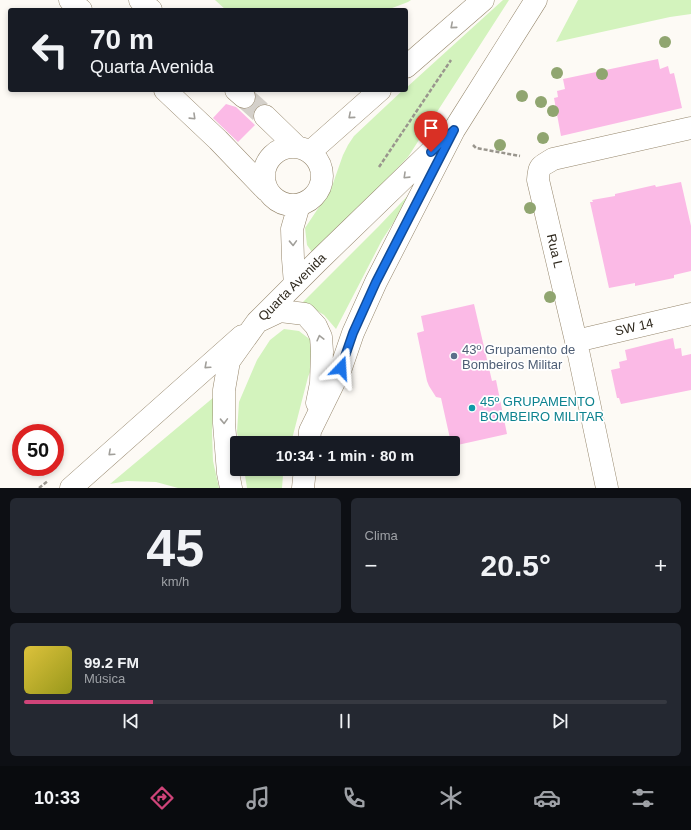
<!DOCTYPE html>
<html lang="pt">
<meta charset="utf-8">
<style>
:root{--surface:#171b24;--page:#242831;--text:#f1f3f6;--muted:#9ea1a6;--line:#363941;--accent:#cf4479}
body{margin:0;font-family:Helvetica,sans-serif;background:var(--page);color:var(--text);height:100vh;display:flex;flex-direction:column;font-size:15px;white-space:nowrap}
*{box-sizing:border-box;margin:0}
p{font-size:13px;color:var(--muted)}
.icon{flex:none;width:22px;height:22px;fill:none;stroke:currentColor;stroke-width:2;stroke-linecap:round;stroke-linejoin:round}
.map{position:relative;height:488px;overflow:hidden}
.panel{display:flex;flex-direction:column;gap:10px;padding:10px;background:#0d0f14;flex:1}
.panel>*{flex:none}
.guide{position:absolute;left:8px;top:8px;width:400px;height:84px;border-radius:4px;box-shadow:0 2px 6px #0003;background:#171b24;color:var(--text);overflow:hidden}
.speed{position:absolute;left:12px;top:424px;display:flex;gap:8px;font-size:20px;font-weight:700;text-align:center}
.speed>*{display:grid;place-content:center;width:52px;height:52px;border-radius:50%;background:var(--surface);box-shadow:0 2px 6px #0003;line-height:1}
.speed .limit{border:6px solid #d22;background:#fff;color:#111}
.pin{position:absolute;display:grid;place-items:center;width:34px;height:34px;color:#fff;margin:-41px -17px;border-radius:50% 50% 50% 0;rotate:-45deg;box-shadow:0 0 4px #0007}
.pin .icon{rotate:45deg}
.me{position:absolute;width:44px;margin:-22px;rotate:20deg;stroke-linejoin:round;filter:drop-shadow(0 0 3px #0008)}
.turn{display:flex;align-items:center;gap:14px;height:84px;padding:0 16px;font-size:18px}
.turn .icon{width:52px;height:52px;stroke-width:2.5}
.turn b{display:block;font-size:28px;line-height:34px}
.big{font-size:30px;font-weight:700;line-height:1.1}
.panel .tile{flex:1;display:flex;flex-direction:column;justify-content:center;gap:6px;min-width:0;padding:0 14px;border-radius:6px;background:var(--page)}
.panel .dial{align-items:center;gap:0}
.dial b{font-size:52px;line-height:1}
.song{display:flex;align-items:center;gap:12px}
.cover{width:48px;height:48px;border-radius:6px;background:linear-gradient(135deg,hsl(50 70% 55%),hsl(60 70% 35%))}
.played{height:4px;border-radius:2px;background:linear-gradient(90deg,var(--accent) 20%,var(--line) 20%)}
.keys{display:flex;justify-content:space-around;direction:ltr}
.heat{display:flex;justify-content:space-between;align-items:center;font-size:22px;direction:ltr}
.panel .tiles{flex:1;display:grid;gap:10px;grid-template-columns:1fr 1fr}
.tile:last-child{grid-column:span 2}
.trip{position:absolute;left:230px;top:436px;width:230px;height:40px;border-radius:4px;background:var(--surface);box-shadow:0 2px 6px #0003;font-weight:700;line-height:40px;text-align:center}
.dock{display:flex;height:64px;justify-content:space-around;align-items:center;background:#090b0e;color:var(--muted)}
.dock .icon{width:28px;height:28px}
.dock .current{color:var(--accent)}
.dock b{font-size:18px;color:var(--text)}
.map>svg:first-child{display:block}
.green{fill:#d3f3bd}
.building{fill:#fbbae6}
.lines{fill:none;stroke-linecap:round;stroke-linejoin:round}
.minor-tunnel{stroke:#d4d0ca;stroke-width:22;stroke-dasharray:22 11;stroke-linecap:butt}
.minor-casing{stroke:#96876d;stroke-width:23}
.major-casing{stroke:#96876d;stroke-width:23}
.path{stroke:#99958d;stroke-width:2.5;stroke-dasharray:4 2;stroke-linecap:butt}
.minor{stroke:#fff;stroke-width:22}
.major{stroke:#fff;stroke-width:22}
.tree{fill:#90a570}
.oneway{stroke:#a19f9a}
.route-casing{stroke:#114b97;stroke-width:10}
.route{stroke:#1a73e8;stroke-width:7}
.service-dot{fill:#5c6f8a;stroke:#fff;stroke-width:1.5}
.culture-dot{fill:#0f9aa8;stroke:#fff;stroke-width:1.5}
.labels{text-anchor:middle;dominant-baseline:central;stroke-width:3.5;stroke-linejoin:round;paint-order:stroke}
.street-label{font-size:13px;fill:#2f291e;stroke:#fff}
.service-label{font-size:13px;fill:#4e5e75;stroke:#fff;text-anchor:start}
.culture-label{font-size:13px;fill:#0d838f;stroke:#fff;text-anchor:start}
</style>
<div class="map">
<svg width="691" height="488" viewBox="0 0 691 488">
<rect width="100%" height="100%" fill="#fdfaf5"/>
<path class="green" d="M215,0H411L408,2L387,10H226Z
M503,0H509L408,157L314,255L307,245L305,228L331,189L343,155L348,145L354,136L403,90H406V88Z
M578,0H691V14L670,17L556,42Z
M418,185L382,240L336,329L324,315L303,302L379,226Z
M284,329L299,331L312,341L316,357L308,377L291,443H239L237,432L239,402L257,360L270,340Z
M214,397L212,433L213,461L219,488H178L156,482L127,481L110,484Z
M244,469H284L283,475L282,488H247Z"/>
<path class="building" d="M658,59L660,69L668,66L670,74L674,73L682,108L561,136L554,98L558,97L557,91L565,89L563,79Z
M226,104L236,107L255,125L238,142L213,118Z
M681,182L691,226V271L674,275V278L635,286V283L609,288L590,202H593L592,200L615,196V194L655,185L656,187Z
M474,304L492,381L496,380L507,434L453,446V443H451L441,398L436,397L429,386L427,381L417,333L424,331L421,316Z
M673,338L675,349L681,348L682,356L691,354V390L621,404L619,398H617L611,370L620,368L619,362L627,360L625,350Z"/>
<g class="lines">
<path class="minor-tunnel" d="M244,97L265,116"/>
<g class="minor-casing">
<path id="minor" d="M70,0L81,10
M140,0L151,10
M406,67L483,0
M165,90L218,140L266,190
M236,90L244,97
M265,116L297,147
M264 176a29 29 0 1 1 58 0a29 29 0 1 1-58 0Z
M310,152L380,90
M295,284L293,259L292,229L299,205
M576,341L691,314
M71,488L242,336
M607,488L576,341L538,180C539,164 541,167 553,159L691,128"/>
</g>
<g class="major-casing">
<path id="major" d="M261,320L280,311L305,314L316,326L321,337L322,351L321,383L317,403
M309,443L310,431L341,368L353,333L376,282L454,130L536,0
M231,488L228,473L224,423V390L229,361L257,322L317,262L441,142
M303,488L305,469"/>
</g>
<path class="path" d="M473,145L476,148L520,156
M379,167L451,60
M39,488L48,481"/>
<use href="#minor" class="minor"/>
<use href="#major" class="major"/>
</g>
<g class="tree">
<circle cx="665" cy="42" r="6"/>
<circle cx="557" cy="73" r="6"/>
<circle cx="602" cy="74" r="6"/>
<circle cx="522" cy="96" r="6"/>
<circle cx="541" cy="102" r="6"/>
<circle cx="553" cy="111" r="6"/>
<circle cx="543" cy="138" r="6"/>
<circle cx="500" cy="145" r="6"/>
<circle cx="530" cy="208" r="6"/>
<circle cx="550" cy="297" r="6"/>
</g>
<defs><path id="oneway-chevron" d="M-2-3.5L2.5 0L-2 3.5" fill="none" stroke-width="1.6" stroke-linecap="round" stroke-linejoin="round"/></defs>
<g class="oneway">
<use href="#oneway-chevron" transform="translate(453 26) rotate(139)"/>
<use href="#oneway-chevron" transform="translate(351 116) rotate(139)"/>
<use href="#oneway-chevron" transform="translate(193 117) rotate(44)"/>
<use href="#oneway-chevron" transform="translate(406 176) rotate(136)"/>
<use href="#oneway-chevron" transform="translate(293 243) rotate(88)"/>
<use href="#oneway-chevron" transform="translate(320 338) rotate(-104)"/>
<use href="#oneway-chevron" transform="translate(207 366) rotate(138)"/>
<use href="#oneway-chevron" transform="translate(224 421) rotate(88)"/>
<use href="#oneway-chevron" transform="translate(111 453) rotate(138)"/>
</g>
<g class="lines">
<g class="route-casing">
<path id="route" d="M341,368L353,333L376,282L454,130L431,152"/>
</g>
<use href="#route" class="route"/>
</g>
<circle class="service-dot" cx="454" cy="356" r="4"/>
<circle class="culture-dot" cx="472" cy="408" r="4"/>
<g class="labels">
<g class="street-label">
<text transform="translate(555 251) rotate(77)">Rua L</text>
<text transform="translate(292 287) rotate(-45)">Quarta Avenida</text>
<text transform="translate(634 327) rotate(-13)">SW 14</text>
</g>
<g class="service-label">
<text x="462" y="349">43º Grupamento de<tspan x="462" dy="15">Bombeiros Militar</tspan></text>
</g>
<g class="culture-label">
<text x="480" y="401">45º GRUPAMENTO<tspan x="480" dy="15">BOMBEIRO MILITAR</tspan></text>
</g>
</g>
</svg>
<div class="speed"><div class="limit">50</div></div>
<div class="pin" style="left:431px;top:152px;background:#d93025"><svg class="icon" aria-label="arrive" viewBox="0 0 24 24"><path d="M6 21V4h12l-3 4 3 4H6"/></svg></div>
<svg class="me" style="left:341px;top:368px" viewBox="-20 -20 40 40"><path d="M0-17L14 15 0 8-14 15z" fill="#1a73e8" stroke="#fff" stroke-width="4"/></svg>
<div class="trip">10:34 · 1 min · 80 m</div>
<div class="guide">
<div class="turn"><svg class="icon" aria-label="left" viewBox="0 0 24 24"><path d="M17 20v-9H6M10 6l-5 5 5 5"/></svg><div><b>70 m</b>Quarta Avenida</div></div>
</div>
</div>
<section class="panel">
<div class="tiles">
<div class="tile dial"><b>45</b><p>km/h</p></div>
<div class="tile"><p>Clima</p>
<div class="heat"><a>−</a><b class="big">20.5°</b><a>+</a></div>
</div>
<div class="tile">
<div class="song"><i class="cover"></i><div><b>99.2 FM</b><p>Música</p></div></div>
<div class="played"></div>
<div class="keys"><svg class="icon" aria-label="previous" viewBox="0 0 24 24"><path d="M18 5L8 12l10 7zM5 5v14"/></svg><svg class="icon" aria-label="pause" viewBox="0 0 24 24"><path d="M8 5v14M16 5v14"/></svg><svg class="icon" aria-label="next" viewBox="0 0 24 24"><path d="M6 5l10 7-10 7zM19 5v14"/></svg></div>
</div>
</div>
</section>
<nav class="dock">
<b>10:33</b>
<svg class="icon current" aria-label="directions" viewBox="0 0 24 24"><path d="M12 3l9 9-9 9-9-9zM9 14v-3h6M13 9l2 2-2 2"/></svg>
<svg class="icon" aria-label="music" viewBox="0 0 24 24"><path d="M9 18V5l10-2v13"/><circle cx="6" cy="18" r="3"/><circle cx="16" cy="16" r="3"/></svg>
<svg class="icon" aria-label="phone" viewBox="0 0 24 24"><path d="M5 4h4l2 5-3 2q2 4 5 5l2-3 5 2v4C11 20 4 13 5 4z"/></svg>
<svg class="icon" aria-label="climate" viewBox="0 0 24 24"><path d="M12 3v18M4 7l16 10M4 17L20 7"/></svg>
<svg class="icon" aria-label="car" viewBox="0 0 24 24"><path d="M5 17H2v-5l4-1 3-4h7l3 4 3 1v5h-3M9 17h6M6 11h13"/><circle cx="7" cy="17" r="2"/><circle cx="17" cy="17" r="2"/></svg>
<svg class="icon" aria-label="filters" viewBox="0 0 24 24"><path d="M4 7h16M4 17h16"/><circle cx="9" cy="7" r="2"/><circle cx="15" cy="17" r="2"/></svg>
</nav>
